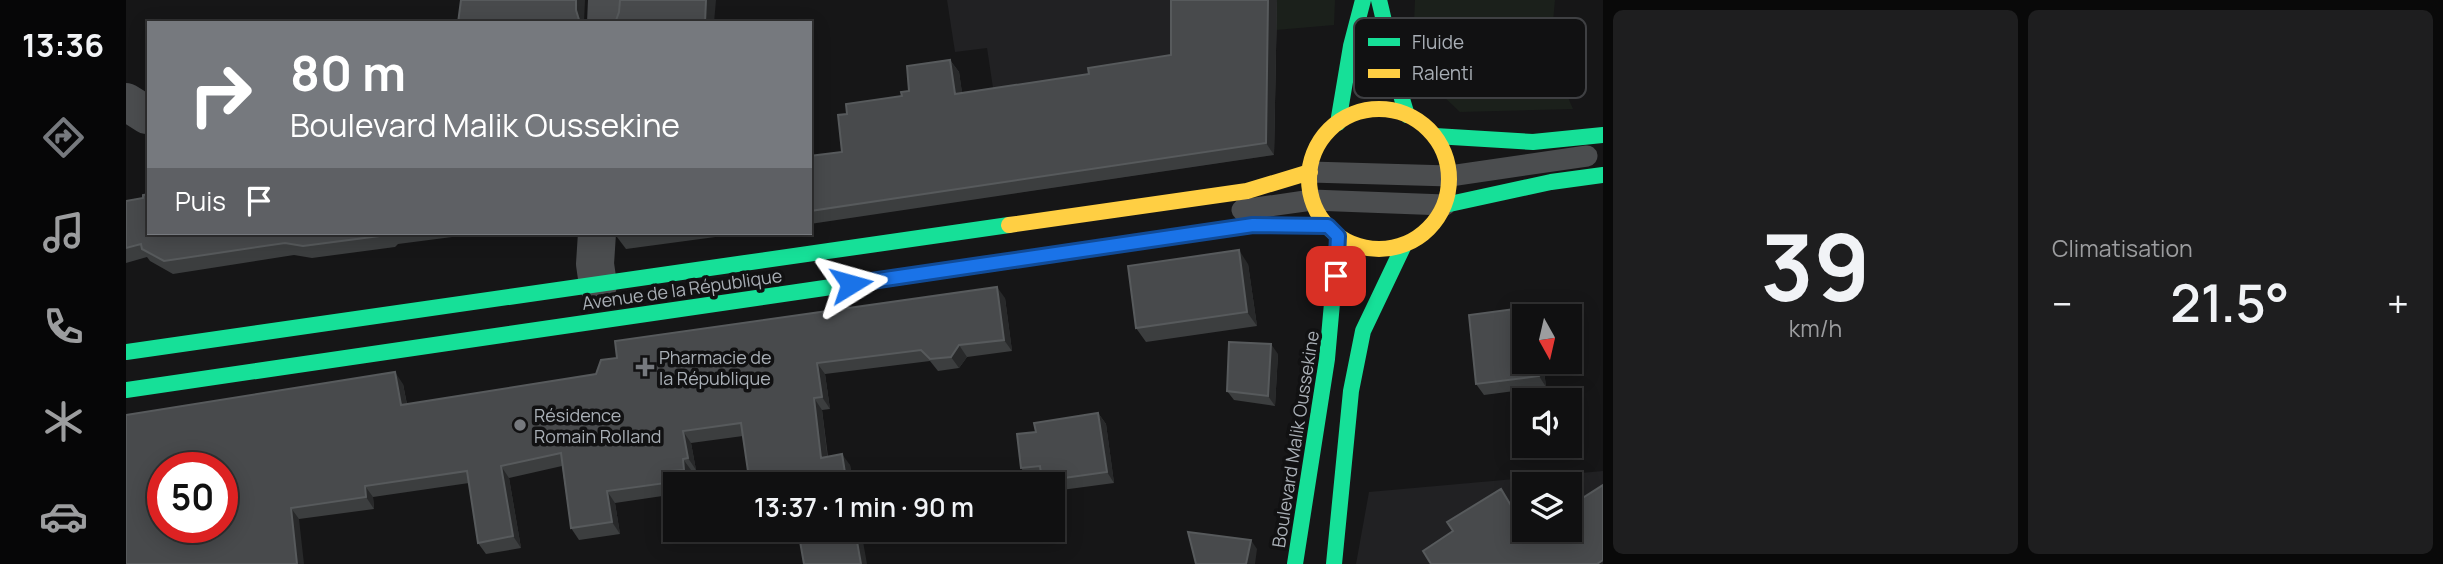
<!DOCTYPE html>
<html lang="fr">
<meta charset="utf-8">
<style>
:root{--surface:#101011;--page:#1e1e1f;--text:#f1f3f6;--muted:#9c9d9f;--line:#303031;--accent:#76797e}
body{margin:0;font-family:Manrope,sans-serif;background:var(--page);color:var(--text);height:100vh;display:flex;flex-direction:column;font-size:26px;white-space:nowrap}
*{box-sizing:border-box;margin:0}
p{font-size:23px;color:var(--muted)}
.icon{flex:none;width:38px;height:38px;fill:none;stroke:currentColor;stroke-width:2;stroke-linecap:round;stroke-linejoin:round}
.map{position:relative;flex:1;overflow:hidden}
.side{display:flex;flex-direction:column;gap:10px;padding:10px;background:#090909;width:840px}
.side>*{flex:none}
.top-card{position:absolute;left:21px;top:21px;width:665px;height:214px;border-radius:0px;box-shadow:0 4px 18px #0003,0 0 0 2px var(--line);background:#76797e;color:#fff;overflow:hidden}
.needle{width:46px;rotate:172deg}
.fabs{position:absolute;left:1386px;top:304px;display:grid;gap:14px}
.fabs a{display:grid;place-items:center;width:70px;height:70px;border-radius:0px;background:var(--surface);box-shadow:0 4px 18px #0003,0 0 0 2px var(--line);font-size:35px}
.speed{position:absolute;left:21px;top:452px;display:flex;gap:14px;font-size:35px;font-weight:700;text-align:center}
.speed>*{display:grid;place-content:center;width:91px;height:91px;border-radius:50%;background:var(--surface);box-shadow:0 4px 18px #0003,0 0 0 2px var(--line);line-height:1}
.speed .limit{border:10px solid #d22;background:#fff;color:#111}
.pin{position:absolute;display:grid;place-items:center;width:60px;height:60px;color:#fff;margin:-30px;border-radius:14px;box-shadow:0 4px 10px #0006}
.me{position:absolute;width:77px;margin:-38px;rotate:82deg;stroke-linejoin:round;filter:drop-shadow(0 0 5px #0008)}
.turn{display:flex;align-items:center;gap:24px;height:147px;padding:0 28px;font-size:32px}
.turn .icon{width:91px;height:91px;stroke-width:2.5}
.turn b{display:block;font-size:49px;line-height:60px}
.then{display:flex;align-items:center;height:66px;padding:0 28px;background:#0003;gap:14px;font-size:26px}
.big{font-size:52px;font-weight:600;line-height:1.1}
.side .card{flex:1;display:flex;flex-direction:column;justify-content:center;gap:10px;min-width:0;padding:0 24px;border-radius:10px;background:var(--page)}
.side .dial{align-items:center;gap:0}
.dial b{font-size:91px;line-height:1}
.heat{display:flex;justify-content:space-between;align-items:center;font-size:38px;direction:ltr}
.side .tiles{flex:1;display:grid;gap:10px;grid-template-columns:repeat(2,1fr)}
.trip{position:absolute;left:537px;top:472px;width:402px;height:70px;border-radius:0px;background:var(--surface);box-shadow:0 4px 18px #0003,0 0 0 2px var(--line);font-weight:600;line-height:70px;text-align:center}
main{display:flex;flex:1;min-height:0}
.menu{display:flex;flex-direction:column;width:126px;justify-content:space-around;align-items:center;background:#060607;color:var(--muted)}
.menu .icon{width:49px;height:49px}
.menu .on{color:var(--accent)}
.menu b{font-size:32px;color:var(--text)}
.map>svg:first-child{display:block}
.built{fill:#212123;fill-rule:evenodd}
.green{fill:#1b201b}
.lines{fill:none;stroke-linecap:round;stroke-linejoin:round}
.lane{stroke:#4b4d4f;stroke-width:21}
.street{stroke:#4b4d4f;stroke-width:38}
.fast{stroke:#16e098;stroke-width:16}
.slow{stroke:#ffcf43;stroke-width:16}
.wall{fill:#3c3e3f}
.shaded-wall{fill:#28292a}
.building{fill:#484a4c;stroke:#575a5c;stroke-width:2;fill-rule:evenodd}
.route-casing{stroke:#114b97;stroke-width:18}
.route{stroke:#1a73e8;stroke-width:12}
.poi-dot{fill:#76797e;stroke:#111112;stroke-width:2.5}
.labels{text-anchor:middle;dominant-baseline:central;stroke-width:7;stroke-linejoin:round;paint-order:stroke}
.street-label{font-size:18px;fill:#a9afb6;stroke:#111112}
.poi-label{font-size:18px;fill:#a9afb6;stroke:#111112;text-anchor:start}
.key{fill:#111112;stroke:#3f4043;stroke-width:2}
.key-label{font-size:19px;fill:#a9afb6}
</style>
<main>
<nav class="menu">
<b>13:36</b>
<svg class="icon on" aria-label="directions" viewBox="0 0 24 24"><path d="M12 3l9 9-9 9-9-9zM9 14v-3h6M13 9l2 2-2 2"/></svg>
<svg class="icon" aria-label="music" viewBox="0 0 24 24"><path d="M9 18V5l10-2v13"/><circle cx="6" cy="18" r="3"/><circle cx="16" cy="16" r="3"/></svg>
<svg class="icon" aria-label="phone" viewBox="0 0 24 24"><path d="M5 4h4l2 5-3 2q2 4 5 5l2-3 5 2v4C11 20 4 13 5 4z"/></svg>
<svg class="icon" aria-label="climate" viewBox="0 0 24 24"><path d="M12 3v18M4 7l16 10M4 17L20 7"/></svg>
<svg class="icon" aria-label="car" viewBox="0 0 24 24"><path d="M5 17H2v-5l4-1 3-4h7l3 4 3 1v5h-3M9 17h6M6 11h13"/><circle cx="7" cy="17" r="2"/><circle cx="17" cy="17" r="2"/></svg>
</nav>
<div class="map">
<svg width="1477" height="564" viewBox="0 0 1477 564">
<rect width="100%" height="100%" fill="#161617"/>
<path class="built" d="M821,0H1151L1148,155L883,194L861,48L829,52Z
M1477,471V564H1230L1243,492ZM1398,485H1444V530H1398Z"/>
<path class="green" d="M1151,0H1209L1208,25L1150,30Z
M1289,0H1429L1424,56L1447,109L1334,112L1286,67Z"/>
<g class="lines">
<path class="lane" d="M1184,172L1324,176L1461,156
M1116,210L1186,200L1319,205"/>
<path class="street" d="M480,23L481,0
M0,102L21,115
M471,233L469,264L472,285"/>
<path class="fast" d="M1253,0C1263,39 1268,77 1281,115
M1212,123L1225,46L1237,0
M1309,136L1407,142L1477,135
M1319,205L1425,182L1477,175
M0,352L883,225
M0,390L760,279
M1169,564L1201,359L1212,236
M1208,564L1225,391L1237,331L1278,245"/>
<path class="slow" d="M1183 179a70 70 0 1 1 140 0a70 70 0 1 1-140 0Z
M883,225L1121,191L1184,172
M760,279L1127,225L1201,226"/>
</g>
<path class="wall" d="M1045,0H1151L1148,155L684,224V156L716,152L721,114L776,96L824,60L833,72L836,93L963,74L1045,55Z
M17,198L23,233H357L272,244L269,247L186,258L168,255L47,274L24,261L21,257L0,263V201Z
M488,233H619L500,249Z
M1122,264L1131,326L1020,342L1010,328Z
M879,298L886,351L841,357L833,368L812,371L804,361L699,374L704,409L696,410L702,457L724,465L727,485H624L617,436L565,443L570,470H565L566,481L553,483L554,485H550V494L489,503L494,534L453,540L445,528L436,466L383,478L395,548L360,554L352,543L343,483L247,497L248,509L173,519L0,564L277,384L281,404L470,374Z
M1403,307L1411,317H1398V362H1417L1420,387L1358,395L1350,384Z
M1152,354L1149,406L1108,400L1101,391Z
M972,413L980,424L988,483L928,491V485H919L916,481V477L902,479L895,468Z"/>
<path class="shaded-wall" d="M450,0H459L458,23H453L450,10Z
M580,0H590L588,23H579Z
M1142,0H1151L1148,155L1140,143Z
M824,60L833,72L838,106L829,94Z
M1113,250L1122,264L1131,326L1121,312Z
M871,287L879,298L886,351L878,340Z
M1403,307L1411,317H1405Z
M1145,344L1152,354L1149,406L1142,396Z
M833,345L841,357L833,368L825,357Z
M1411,362H1417L1420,387L1413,376Z
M691,363L699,374L704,409L696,397Z
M269,372L277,384L283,416L275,405Z
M688,398L696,410L703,470L695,458Z
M972,413L980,424L988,483L981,472Z
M557,431L565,443L570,470L562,458Z
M716,454L724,465L727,485H721Z
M557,459L565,470L566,481L558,470Z
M375,466L383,478L395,548L387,536Z
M545,471L553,483L554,485H550L547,482Z
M239,486L247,497L248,509L240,497Z
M1375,489L1387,506L1398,525V527Z
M481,491L489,503L494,534L486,522Z
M165,508L173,519L178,564H171Z
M729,530H735L741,564H735Z
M1125,540L1131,549L1129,564H1120Z"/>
<path class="building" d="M335,0H450V10L454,23H332Z
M494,0H580L579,23H489L493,12Z
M1045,0H1142L1140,143L684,211V156L716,152L712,115L721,114L720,104L776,96L775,92L783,91L781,66L824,60L829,94L963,74L962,68L1045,55Z
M23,194V233H263L261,235L177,246L159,243L38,261L16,249L15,244L0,248V201L17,198V195Z
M488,233H519L492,236Z
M1113,250L1121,312L1010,328L1002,266Z
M871,287L878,340L833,345L825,357L804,359L795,350L691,363L696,397L688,398L695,458L716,454L721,485H624L615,423L557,431L562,458L557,459L558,470L545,471L547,482L481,491L486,522L445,528L435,453L375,466L387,536L352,543L341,471L239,486L240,497L165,508L171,564H0V415L269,372L275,405L470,374L475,360L491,358L489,341ZM37,467H96V527H37Z
M1403,307L1405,317H1398V362H1411L1413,376L1350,384L1343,315Z
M1103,342L1145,344L1142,396L1101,391Z
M972,413L981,472L916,481L914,466L895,468L891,434L910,432L908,423Z
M1477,485V560L1471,564H1305L1297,551L1327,531L1321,522L1375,489L1398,527V530H1400L1401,533L1405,530H1444V506Z
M672,530H729L735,564H678Z
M1062,532L1125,540L1120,564H1070Z"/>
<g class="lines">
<g class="route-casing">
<path id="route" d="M725,284L1127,225L1202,226L1212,236L1210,276"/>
</g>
<use href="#route" class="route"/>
</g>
<g class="poi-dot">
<path d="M515.5 356.5h7v7h7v7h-7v7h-7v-7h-7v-7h7z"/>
<circle cx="394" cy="425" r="7"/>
</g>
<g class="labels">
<g class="street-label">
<text transform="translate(556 289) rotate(-8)">Avenue de la République</text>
<text transform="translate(1169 439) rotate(-81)">Boulevard Malik Oussekine</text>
</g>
<g class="poi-label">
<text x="533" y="357">Pharmacie de<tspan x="533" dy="21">la République</tspan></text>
<text x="408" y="415">Résidence<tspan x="408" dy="21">Romain Rolland</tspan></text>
</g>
</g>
<rect x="1228" y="18" width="232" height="80" rx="10" class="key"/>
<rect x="1242" y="38" width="32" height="8" fill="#16e098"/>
<rect x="1242" y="69" width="32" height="9" fill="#ffcf43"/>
<g class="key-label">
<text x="1286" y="49">Fluide</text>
<text x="1286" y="80">Ralenti</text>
</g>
</svg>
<div class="fabs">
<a><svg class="needle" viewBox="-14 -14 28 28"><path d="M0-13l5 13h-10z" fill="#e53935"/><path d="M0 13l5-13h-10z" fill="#9c9d9f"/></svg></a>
<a><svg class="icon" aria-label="sound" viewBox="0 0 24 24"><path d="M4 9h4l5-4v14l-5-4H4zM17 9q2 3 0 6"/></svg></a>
<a><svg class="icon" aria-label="layers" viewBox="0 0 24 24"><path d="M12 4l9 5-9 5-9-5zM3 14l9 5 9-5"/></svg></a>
</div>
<div class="speed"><div class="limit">50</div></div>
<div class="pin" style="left:1210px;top:276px;background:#d93025"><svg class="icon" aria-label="arrive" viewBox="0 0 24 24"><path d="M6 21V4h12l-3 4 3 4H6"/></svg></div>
<svg class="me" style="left:725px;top:284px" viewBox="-20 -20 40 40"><path d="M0-17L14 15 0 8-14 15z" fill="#1a73e8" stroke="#fff" stroke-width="4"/></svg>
<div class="trip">13:37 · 1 min · 90 m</div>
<div class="top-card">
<div class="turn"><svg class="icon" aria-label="right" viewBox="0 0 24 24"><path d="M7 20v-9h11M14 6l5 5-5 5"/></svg><div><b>80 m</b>Boulevard Malik Oussekine</div></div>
<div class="then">Puis<svg class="icon" aria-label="arrive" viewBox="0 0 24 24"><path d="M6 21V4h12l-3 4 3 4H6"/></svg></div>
</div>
</div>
<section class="side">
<div class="tiles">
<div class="card dial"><b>39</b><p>km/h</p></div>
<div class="card"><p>Climatisation</p>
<div class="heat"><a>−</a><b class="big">21.5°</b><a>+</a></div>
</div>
</div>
</section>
</main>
